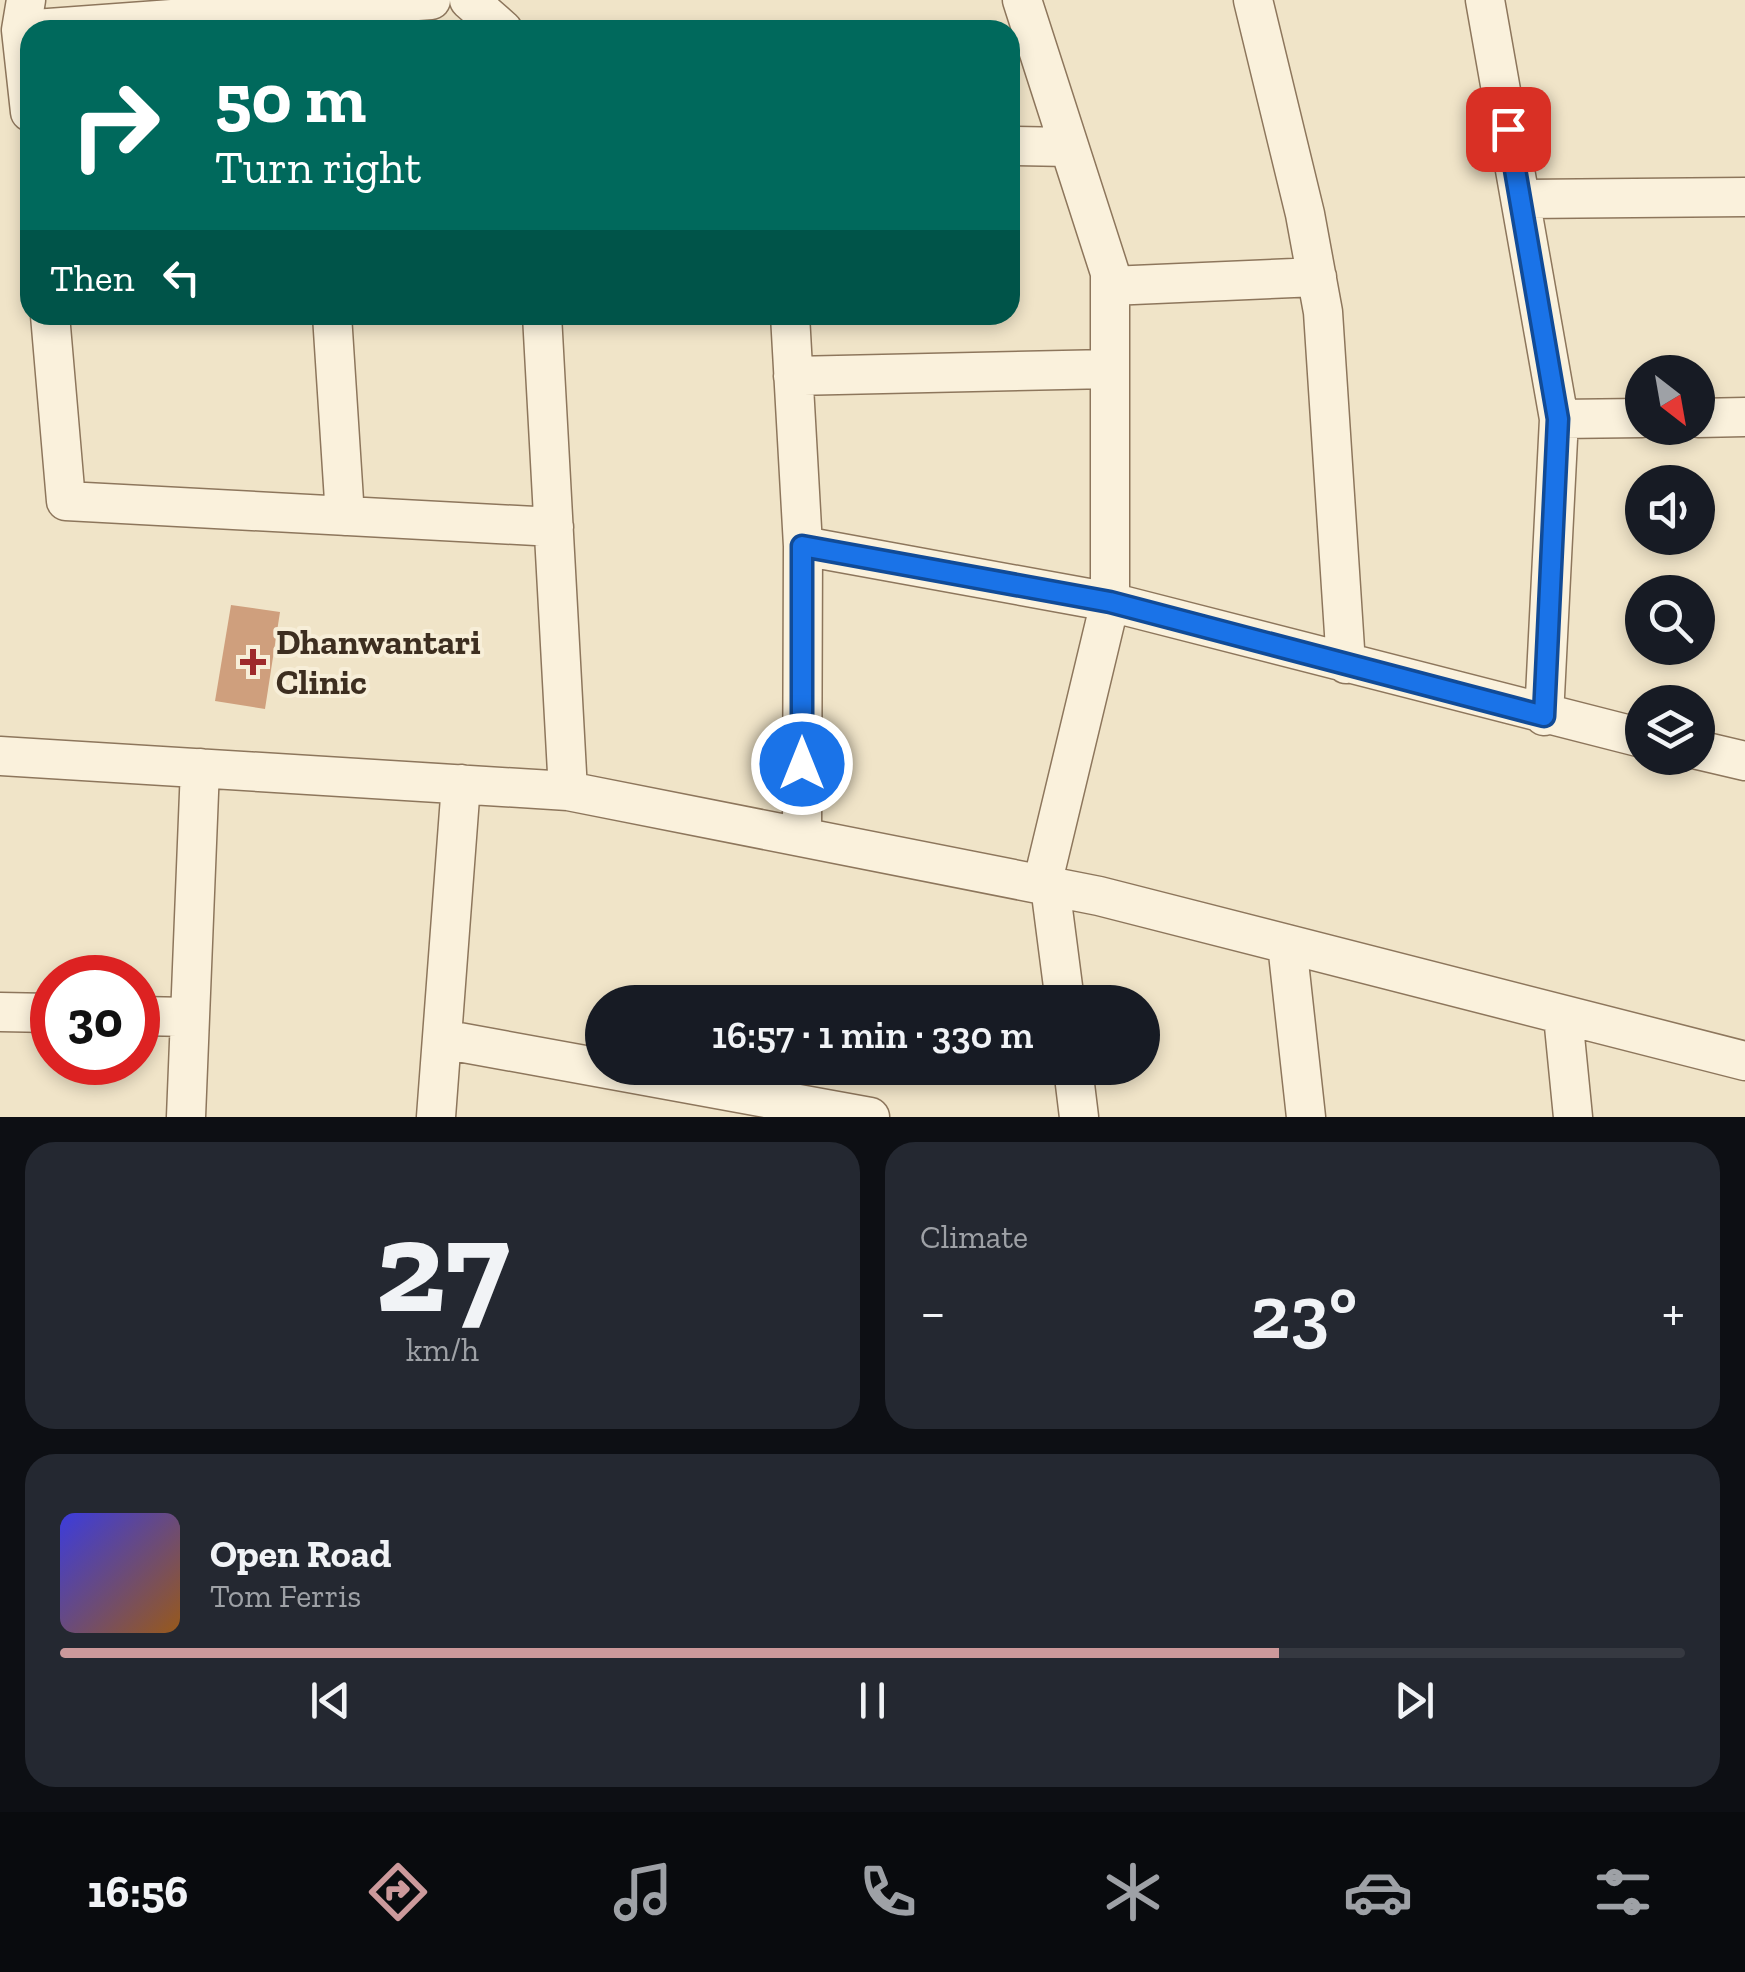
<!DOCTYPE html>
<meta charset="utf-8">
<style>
:root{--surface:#171b24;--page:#242831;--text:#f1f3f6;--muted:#9ea1a6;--line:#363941;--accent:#cc999b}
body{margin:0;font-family:"Zilla Slab",serif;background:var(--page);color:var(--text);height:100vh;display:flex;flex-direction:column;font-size:38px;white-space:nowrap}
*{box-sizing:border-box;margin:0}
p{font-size:32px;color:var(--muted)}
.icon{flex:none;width:55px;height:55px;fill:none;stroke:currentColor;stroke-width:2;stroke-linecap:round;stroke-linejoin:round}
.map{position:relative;height:1117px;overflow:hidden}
.details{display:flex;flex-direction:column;gap:25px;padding:25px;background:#0d0f14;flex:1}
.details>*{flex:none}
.banner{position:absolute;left:20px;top:20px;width:1000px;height:305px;border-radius:30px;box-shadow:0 5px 15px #0003;background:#00695c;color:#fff;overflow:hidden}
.needle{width:65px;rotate:149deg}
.tools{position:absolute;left:1625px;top:355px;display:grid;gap:20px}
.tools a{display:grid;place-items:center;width:90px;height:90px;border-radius:50%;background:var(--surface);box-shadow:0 5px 15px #0003;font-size:50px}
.speed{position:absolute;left:30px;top:955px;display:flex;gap:20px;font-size:50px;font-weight:700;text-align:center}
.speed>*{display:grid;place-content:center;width:130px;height:130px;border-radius:50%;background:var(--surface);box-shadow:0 5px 15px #0003;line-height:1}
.speed .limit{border:15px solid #d22;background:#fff;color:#111}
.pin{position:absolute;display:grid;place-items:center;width:85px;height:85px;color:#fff;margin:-42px;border-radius:20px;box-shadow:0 5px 15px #0006}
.me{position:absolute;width:110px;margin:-55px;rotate:0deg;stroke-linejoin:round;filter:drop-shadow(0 0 8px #0008)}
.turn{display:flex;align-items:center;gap:35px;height:210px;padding:0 30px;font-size:45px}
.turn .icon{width:130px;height:130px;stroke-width:2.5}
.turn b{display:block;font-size:70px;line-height:85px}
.then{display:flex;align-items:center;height:95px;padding:0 30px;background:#0003;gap:20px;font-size:38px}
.big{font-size:75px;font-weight:600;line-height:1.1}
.details .card{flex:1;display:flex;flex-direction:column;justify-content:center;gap:15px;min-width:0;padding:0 35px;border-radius:30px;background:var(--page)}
.details .dial{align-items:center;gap:0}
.dial b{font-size:130px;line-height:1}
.song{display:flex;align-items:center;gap:30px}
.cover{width:120px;height:120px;border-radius:15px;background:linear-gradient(135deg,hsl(240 70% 55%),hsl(30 70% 35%))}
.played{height:10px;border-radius:5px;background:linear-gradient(90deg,var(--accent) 75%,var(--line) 75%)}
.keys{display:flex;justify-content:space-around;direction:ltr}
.heat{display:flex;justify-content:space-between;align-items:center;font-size:55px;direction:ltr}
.details .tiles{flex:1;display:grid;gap:25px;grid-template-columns:1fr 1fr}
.card:last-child{grid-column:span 2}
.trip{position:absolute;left:585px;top:985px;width:575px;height:100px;border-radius:50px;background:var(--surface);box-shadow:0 5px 15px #0003;font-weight:600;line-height:100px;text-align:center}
.tabs{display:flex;height:160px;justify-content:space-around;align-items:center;background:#090b0e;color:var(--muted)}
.tabs .icon{width:70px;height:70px}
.tabs .active{color:var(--accent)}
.tabs b{font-size:45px;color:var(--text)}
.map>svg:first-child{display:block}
.building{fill:#cf9f7d}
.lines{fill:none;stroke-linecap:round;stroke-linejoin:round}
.minor-casing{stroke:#8d765c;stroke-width:41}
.minor{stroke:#faf1dc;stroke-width:38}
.route-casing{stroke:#114b97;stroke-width:25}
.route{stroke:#1a73e8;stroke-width:18}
.poi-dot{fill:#9e2a2b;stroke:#f7eed8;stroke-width:4}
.labels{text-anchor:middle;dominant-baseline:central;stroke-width:8;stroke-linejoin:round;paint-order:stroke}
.poi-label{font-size:35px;font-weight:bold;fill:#3d2e20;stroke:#f7eed8;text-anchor:start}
</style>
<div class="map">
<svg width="1745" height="1117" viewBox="0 0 1745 1117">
<rect width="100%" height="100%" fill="#f0e4c8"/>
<path class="building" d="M231,605L280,612L265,709L215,701Z"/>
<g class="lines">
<g class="minor-casing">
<path id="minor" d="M26,0L21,30L431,0
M469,0L503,30
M1022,0L1110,273V602L1042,885
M1253,0L1305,214L1323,312L1346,664
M1485,0L1559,419L1544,716
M21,30L30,112
M1010,146L1069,147
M1521,199L1745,197
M1110,286L1317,277
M50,315L66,501L554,527
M332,315L345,516
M542,315L568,791
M790,315L803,546L802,837
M793,376L1110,369
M1698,418L1745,417
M1559,419L1642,418
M803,546L1110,602L1642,738
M1698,750L1745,761
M0,756L568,791L1099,896L1745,1061
M1050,886L1065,1002
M1287,944L1306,1117
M0,1012L52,1013
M138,1016L190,1017
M1563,1016L1573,1117
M442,1039L870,1117
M1073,1068L1079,1117
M186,1117L200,768
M436,1117L461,784"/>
</g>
<use href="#minor" class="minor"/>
</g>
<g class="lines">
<g class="route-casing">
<path id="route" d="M802,764V546L1110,602L1544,716L1558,419L1508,129"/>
</g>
<use href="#route" class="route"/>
</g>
<path class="poi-dot" d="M248 647h10v10h10v10h-10v10h-10v-10h-10v-10h10z"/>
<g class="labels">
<g class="poi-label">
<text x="276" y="642">Dhanwantari<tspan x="276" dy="40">Clinic</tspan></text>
</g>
</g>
</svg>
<div class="tools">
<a><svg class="needle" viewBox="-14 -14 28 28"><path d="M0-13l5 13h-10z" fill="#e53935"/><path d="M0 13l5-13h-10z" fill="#9ea1a6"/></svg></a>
<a><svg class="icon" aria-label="sound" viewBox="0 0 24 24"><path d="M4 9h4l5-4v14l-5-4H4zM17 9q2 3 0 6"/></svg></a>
<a><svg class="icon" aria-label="search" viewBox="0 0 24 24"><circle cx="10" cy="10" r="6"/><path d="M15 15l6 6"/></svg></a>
<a><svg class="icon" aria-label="layers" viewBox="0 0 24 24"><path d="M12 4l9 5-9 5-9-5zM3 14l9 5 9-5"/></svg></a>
</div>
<div class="speed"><div class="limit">30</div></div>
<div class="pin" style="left:1508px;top:129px;background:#d93025"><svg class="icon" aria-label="arrive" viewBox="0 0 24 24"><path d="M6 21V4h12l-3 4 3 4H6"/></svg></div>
<svg class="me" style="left:802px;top:764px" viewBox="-20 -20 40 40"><circle r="17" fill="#1a73e8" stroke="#fff" stroke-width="3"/><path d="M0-11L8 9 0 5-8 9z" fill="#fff"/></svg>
<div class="trip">16:57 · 1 min · 330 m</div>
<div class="banner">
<div class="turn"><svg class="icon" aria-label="right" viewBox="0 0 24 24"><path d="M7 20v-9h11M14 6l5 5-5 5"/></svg><div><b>50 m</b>Turn right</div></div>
<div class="then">Then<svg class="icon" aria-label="left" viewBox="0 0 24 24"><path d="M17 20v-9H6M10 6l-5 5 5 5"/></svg></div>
</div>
</div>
<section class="details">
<div class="tiles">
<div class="card dial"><b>27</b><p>km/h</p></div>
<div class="card"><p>Climate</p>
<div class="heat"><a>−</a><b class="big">23°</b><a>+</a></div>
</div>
<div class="card">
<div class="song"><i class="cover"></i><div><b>Open Road</b><p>Tom Ferris</p></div></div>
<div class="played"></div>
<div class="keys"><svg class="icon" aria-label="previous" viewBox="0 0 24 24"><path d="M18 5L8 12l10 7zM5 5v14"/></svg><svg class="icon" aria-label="pause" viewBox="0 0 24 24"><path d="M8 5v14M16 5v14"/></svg><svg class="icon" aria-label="next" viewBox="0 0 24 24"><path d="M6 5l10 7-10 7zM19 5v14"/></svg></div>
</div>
</div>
</section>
<nav class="tabs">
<b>16:56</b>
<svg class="icon active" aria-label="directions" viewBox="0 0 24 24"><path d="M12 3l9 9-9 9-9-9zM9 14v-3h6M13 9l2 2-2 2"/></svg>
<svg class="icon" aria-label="music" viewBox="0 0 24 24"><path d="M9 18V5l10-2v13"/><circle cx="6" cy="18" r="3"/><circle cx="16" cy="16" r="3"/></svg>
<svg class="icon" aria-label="phone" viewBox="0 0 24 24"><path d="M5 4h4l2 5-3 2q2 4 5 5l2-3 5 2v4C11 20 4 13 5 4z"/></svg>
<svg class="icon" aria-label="climate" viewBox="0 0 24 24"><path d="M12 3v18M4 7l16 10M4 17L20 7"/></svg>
<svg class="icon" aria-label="car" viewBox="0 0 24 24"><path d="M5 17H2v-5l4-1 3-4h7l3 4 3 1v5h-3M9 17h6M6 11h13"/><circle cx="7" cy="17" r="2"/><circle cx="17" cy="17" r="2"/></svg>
<svg class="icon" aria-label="filters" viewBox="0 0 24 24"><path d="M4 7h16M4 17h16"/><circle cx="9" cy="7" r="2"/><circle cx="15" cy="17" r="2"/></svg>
</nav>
